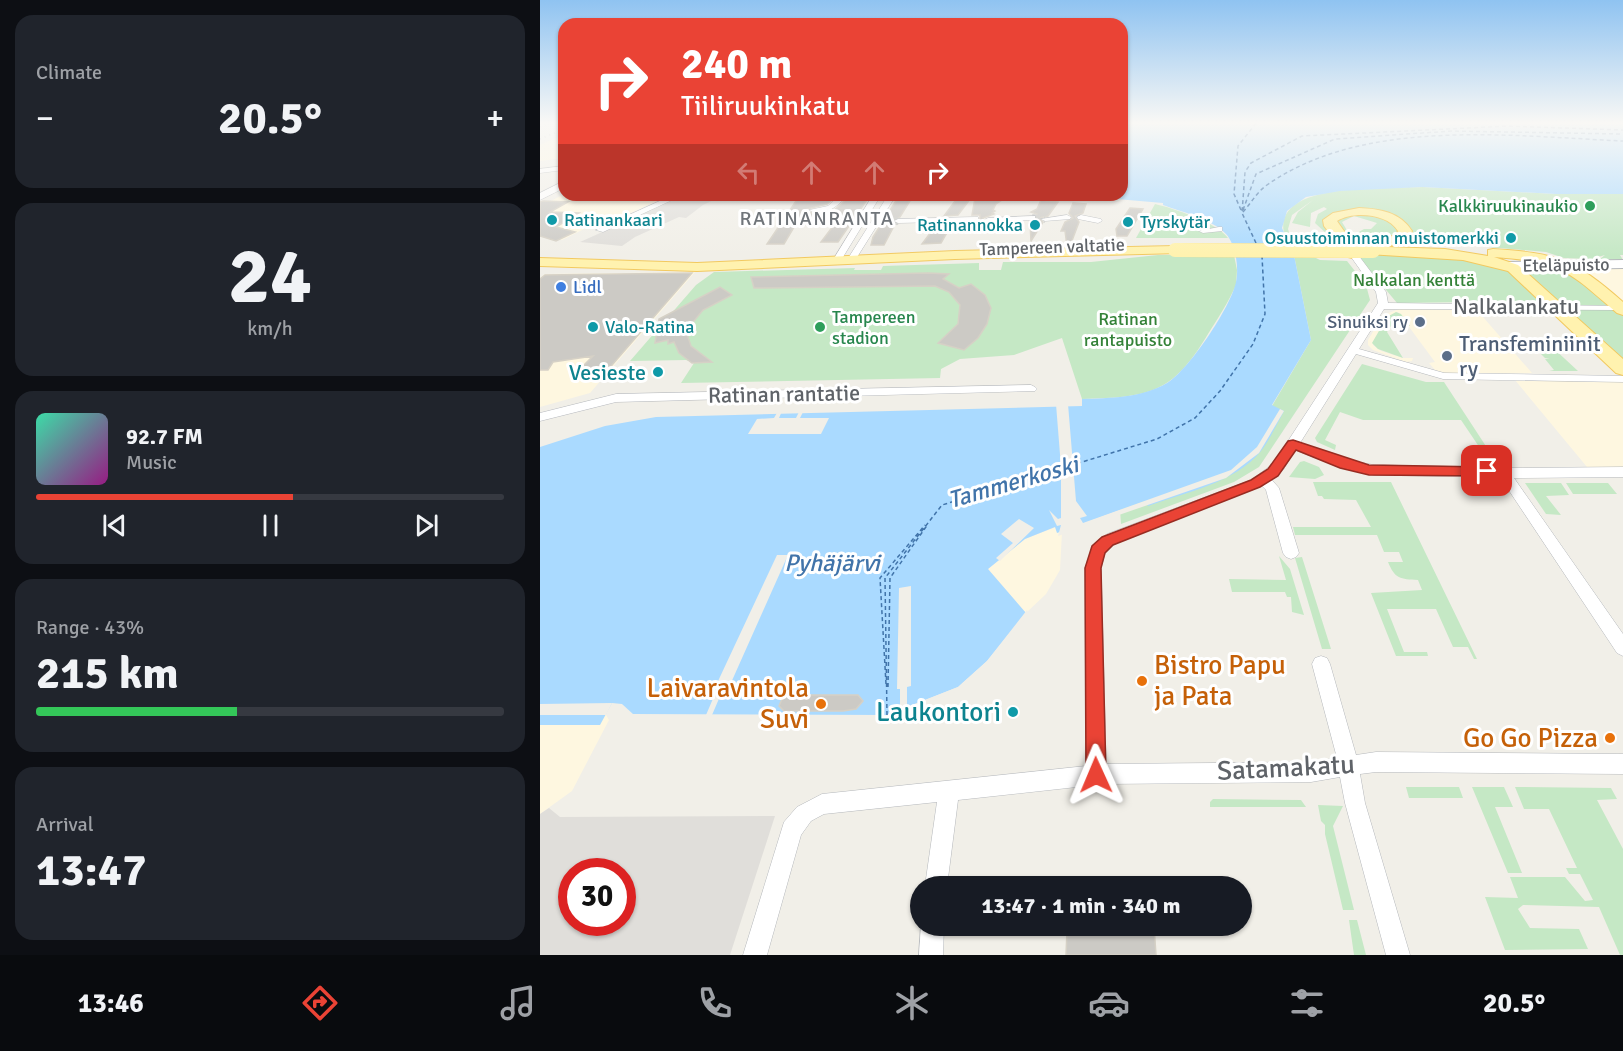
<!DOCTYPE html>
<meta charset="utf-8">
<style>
:root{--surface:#171b24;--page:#20242c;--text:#f1f3f6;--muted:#9ea1a6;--line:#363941;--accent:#ea4335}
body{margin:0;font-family:Signika,sans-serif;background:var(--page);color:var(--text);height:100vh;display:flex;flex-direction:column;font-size:22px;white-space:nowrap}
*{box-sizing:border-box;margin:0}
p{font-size:20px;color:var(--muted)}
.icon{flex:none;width:33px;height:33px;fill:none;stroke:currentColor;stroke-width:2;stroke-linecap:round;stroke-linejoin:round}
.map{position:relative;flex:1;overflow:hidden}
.details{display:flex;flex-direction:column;gap:15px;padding:15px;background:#0d0f14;width:540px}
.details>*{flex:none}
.guide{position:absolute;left:18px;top:18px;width:570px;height:183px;border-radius:18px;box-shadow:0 2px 4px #0004;background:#ea4335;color:#fff;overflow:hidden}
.speed{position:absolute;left:18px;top:858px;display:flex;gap:12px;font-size:30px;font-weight:700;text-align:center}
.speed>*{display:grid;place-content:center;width:78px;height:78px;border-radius:50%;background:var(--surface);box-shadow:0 2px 4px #0004;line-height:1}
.speed .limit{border:9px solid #d22;background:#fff;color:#111}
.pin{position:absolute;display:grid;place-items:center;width:51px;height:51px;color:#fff;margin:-26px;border-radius:12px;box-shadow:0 3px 9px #0006}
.me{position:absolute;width:66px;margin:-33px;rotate:359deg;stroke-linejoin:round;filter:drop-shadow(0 0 4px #0008)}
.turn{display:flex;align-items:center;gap:21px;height:126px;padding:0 24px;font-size:27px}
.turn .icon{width:78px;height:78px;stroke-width:2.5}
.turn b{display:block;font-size:42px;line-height:51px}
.lanes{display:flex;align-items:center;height:57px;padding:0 24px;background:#0003;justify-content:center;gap:30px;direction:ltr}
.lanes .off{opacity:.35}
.big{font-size:45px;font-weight:700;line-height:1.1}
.details .widget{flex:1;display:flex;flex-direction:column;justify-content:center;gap:9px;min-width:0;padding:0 21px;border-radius:18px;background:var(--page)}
.details .dial{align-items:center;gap:0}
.dial b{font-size:78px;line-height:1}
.song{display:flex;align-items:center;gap:18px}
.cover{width:72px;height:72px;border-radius:9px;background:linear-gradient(135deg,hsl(160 70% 55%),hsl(310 70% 35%))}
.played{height:6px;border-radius:3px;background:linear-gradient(90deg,var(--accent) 55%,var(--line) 55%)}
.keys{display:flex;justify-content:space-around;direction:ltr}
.heat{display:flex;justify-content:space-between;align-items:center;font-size:33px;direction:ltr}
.charge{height:9px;border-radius:4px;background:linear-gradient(90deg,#34c759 43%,var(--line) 0)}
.trip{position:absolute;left:370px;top:876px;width:342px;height:60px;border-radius:30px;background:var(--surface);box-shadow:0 2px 4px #0004;font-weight:700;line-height:60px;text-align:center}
.tabs{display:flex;height:96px;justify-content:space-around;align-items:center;background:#090b0e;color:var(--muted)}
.tabs .icon{width:42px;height:42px}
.tabs .selected{color:var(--accent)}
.tabs b{font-size:27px;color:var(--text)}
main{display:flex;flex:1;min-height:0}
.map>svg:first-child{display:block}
.commercial{fill:#fef7e0}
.industrial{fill:#e0deda;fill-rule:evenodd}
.green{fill:#c5e8c5}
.water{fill:#aadaff}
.pier{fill:#f1efe8}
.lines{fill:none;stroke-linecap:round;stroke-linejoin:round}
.ferry{stroke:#4174aa;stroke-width:1.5;stroke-dasharray:4 3;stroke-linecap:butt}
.building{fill:#cccac5;stroke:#d6d1c6;stroke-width:1.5}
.minor-tunnel{stroke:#ccccc8;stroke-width:8;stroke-dasharray:8 4;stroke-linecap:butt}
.minor-casing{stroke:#b5b8bc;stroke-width:1}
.tertiary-casing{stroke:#b5b8bc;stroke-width:2}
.secondary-casing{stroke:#b6babf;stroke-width:1}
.primary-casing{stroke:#f2c960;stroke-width:2}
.minor{fill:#fff;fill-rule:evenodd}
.tertiary{fill:#fff;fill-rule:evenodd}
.secondary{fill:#fff;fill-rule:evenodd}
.primary{fill:#fff2af;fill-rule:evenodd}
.rail{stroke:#b6b7b8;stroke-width:1.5;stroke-dasharray:1 4;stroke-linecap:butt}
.primary-bridge-casing{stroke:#f2c960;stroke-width:14;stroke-linecap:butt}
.primary-bridge{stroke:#fff2af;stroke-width:14}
.route{fill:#ea4335;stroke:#982c22;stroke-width:1.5}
.leisure-dot{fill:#2e9e5b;stroke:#fff;stroke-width:2}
.culture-dot{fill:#0f9aa8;stroke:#fff;stroke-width:2}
.shop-dot{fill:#3f7fe0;stroke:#fff;stroke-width:2}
.service-dot{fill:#5c6f8a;stroke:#fff;stroke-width:2}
.food-dot{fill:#e8710a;stroke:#fff;stroke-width:2}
.labels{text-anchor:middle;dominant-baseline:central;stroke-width:6;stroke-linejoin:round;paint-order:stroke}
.far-leisure-label{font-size:18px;fill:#27864d;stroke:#fff;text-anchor:end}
.far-culture-label{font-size:18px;fill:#0d838f;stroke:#fff;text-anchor:start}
.far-street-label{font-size:18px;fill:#5f6368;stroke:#fff}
.far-park-label{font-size:18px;fill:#348238;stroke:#fff}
.far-shop-label{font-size:18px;fill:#366cbe;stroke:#fff;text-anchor:start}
.far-service-label{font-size:18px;fill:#4e5e75;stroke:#fff;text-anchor:end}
.far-neighbourhood-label{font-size:20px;letter-spacing:1.5px;fill:#70757a;stroke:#fff}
.street-label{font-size:22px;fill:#5f6368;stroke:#fff}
.service-label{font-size:22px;fill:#4e5e75;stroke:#fff;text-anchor:start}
.culture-label{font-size:22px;fill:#0d838f;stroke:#fff;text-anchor:end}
.water-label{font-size:24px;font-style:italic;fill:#4174aa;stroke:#fff}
.near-food-label{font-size:27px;fill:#c56008;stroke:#fff;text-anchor:end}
.near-culture-label{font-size:27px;fill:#0d838f;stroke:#fff;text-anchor:end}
.near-street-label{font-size:27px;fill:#5f6368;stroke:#fff}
</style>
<main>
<section class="details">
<div class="widget"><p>Climate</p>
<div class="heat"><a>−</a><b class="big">20.5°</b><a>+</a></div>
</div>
<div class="widget dial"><b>24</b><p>km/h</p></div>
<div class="widget">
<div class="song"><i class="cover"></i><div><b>92.7 FM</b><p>Music</p></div></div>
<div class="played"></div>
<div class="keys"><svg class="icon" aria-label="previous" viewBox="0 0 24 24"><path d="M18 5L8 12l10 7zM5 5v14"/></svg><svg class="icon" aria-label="pause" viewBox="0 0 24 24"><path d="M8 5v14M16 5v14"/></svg><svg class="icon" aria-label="next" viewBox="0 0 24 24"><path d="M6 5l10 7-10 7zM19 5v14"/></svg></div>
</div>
<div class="widget"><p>Range · 43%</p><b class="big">215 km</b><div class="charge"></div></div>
<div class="widget"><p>Arrival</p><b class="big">13:47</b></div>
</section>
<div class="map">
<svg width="1083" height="955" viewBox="0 0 1083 955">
<rect width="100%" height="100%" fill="#f1efe8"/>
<path class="commercial" d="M24,134V158L0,161V145Z
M24,194V195L126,197L84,216L54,224L22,240L0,234V207Z
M1083,266V306L1038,269Z
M155,272L50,393L0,407V278L5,274Z
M859,309H936L992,373H904L895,370L889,363L895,362L858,312L845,319L833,345L841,351L863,358H873L872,361L866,362L833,350L828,345V340L843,315Z
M975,380L1083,381V467H1047Z
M516,527L522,532L520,570L506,594L486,613L448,569L485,539Z
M0,715H66L69,720L32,791L0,814Z"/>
<path class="industrial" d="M145,195H184L163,205L146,218L139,217L95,237L82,246L40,242Z
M9,808L20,817L235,816L190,955H0V814ZM32,872H82V922H32Z"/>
<path class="green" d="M882,187L1016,194H1083V255H1080L1083,260L1060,259L1065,255L1051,259L1024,258L1006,252L890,242L874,238C875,210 800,202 784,220L789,236L775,223L778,214L787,209L784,207L771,213L770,227L752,223L758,212L773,200L752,215L748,229L751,239L745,237C727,180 849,189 882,187Z
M615,204C633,208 678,223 688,238H596Z
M832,214L857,223L860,235L811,239L810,237L824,229H831L837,223L814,216L802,222L808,232L802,236L796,218Z
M618,255H694L697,270L696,285C688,303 678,318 668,334C632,394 610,397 542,399L522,338L474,355L420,359L401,369L400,378L141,383L154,363L146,360L90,361L156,285L174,272L315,268L314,270H341L343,266L439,263V270H461L463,262H551Z
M754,255H770L780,260L807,261L826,285L830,300L719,467L694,482L581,524L580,510L732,406L771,340Z
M817,255C858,255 931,254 968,271C981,277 992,291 1002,301L857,303Z
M1022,266L1083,315V363L980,267Z
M856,312L861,314L870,326H851L847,332L863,358L838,349L832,343L847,317Z
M993,346H1011L1038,371H1009L1014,370L1005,359H1010L1005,358Z
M822,364L886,382H904L955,460H948L921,420H823L800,412L785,440L796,445L795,450L777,442L775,438Z
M764,461L779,467L784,475L775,479L749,477L760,462Z
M773,482H851L937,659H934L928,647H913L896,609H847L864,652H887L888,656H856L831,593L882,590L878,580C860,579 855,579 848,562H863L859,552H844L837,535H755L753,527H831L816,500L784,499L782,496H778Z
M985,483H1021L1029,495L1006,496L1021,515L1006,514Z
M1026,483H1068L1077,494H1033Z
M739,556L750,569L764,615L752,612L751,597H747L745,592H692L689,579L746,580Z
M762,557L791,649H782L755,558Z
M866,787H919L923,798H869Z
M932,787H964L973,807H955L982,873H968Z
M975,787L1071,788L1077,799L1057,800L1083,849V955H1080L1059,907L983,905L978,909L990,928L1039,929L1048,949L965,950L945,897L978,898L970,877H1025L1045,901L1053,900L1040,874H1029L1026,868H1037L1009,809H984Z
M673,799L761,800L766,807H670V802Z
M778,805L803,806L793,826L814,910H803L785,834V825L781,821Z
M809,920H817L826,955H814Z"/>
<path class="water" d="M582,122H1083V194H1016L882,187L800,191L766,197L747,211L742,228L754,255L771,340L732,405L744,411C737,424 730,439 721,451C695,483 646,492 608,506L605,501L517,533L515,527L485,539L448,569L486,613L447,661L418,687L347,715L93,714L82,704L72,703L60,725H0V447L65,426L116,417L542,406V399C570,398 601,398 627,383C648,371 691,307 696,282C699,268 696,245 686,234C672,219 642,212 623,205V203L530,195H582Z"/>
<path class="pier" d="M516,404H528L536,501L547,516L540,518L543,523L691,470L717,447L740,409L744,411L719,453L686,478L518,536L521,525L517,526L509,510L518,519L521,518V467Z
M260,410H264L260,418H289L281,434H208L217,419L234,418L238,411H242L239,418H256Z
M479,519L494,528L460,561L456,558L473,543L461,534Z
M237,555H248L186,694H181L172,715H166L175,694H172Z
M371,586V686L367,687V707L418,687L447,661L487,610L489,614L449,663L420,690L348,718H196L189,715H347L360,710V689H357L359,588Z
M72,703L66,715H0V704Z"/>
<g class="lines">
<path class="ferry" d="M701,210L694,194L698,146L717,122
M703,210L716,174L795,139L911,131L1083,134
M703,212C711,203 717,192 727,185C824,117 971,136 1083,141
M716,243L702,213L705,172L711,163L762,136L968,126L1083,130
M346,684L340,578L385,525
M348,687L350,578L388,524
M347,715L345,578L402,505L617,439L655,418L680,391L713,344L725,314L722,256"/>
</g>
<path class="building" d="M359,196H373L360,217L352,220L355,224L344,245H331L333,237Z
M309,197H329L298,242H281L297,221L257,222L244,244H227L258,198H294L287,204L267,209L268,212L280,215L292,212Z
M418,197L431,198L418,215L404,216Z
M435,198L462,200L456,204L453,210L455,211L452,213L454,214L443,218L444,223L430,232L431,223L440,221V215H432Z
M501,200L518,202L508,216L499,218L503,222L491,241L490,222L497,220V214L491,212L497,209Z
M3,201L28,202L10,212L39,213L16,227L35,232L16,241L0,236V202Z
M533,203L546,204L543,213L535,216L539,222L530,246H527L525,231H521L525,222L533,218L529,213Z
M590,208L603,209L587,236H577L576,229Z
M397,224H412L401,243L382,244Z
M152,273L66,372H37L53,356L13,362L8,370H0V279L5,275Z
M388,273L409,274L403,279L419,288L431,284L445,295L451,308L447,324L438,338L424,350L398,343L418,324L420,305L409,292L395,286L214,288L211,277Z
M180,287L192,295L163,310L149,327L148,337L151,346L172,362L152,363L139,353L134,342L128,344V340L115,343L119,319Z
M249,695H318L323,701L316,709L303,711H244L239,706L242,699Z
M531,926H614L616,955H526L527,931Z"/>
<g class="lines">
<path class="minor-tunnel" d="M492,218L505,219
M342,222L358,221"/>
<g class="minor-casing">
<path id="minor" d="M24,166V170L0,173V169Z
M133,195H143L63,232L56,230Z
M221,195H245C240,199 226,199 221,195Z
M300,195H308C298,206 284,218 269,210L288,206Z
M333,195H341L300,262H294L293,260Z
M344,195H352L353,200L314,262H308L307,260L345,200Z
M527,215L531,217L530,219L505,221L501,219Z
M541,215L561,219L562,221L558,223L538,219L537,217Z
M495,216V220H492L448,222L444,220L448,218Z
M435,217H438V221L358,223L354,221L358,219Z
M679,227H682V231L663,233L659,231Z
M810,252H816L846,292L848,303L1083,306L1082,309L1079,310L844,309L819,349L904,373L1083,376V382L903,379L816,354L760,443L807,460L834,465L982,468L1083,467V477L974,478L1083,634V656L1077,653L960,477L834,475L800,467L755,450L743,470L731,479L739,488L759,553L756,557L751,559L746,557L743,553L726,490L722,486L577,542L565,553L561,568L566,764L771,762L797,758L772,664L775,658L781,656L787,658L790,664L816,755L836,752L1083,754V774L836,772L820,774L825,803L870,955H846L805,803L800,777L771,782L564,784L418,800L407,886H385L397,802L284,814L271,821L261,835L227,955H203L244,822L257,807L282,794L546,766L545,568L553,546L567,534L711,480L733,464L838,303L836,292L809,254Z
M491,385L495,387L497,389L495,391L76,402L0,421V413L76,394Z
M381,926H404L403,955H379Z"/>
</g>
<g class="tertiary-casing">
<path id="tertiary" d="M1083,260V268L968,270L962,266L968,262Z"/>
</g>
<g class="secondary-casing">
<path id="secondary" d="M24,181V188L0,200V193Z"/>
</g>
<g class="primary-casing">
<path id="primary" d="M819,208C840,209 860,212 872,231L867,241L846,247L905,249L948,256V250L953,249C1017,253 1034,259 1083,302V315L1077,313C1027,270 1022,262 954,257L978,265L1083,359V375L1076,373L968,271L923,260L828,254L826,251L835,247V241L856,235L858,231C847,213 813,211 797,221L820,254L813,258L808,257L784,226L783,220L793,213Z
M635,246L640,247V253L415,259L157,271L0,266V258L157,263L415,251Z"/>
</g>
<use href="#minor" class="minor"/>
<use href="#tertiary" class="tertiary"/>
<use href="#secondary" class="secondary"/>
<use href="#primary" class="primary"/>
<path class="rail" d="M0,127L16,122
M0,139L24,129"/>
<g class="primary-bridge-casing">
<path id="primary-bridge" d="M635,250L833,251"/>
</g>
<use href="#primary-bridge" class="primary-bridge"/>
</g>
<linearGradient id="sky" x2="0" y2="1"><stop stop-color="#8fc3f1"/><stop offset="0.48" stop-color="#f9f8f5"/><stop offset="1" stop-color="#f9f8f5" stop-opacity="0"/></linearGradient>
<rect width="1083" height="256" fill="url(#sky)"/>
<path class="route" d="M753,440L829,465L947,467L954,471L947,476L829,475L800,468L756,450L738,476L720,487L573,545L565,553L561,568L566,775L563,782L556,785L549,782L546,775L545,568L552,546L562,537L711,480L728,469L748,441Z"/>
<g class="leisure-dot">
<circle cx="1050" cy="206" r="6"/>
<circle cx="280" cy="327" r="6"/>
</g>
<g class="culture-dot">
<circle cx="12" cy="220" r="6"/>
<circle cx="588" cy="222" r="6"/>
<circle cx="495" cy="225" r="6"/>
<circle cx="971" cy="238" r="6"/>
<circle cx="53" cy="327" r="6"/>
<circle cx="118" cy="372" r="6"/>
<circle cx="473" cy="712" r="6"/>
</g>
<circle class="shop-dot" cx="21" cy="287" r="6"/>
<g class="service-dot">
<circle cx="880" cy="322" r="6"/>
<circle cx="907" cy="356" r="6"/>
</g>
<g class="food-dot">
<circle cx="602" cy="681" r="6"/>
<circle cx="281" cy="704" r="6"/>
<circle cx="1070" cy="738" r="6"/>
</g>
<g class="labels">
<g class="far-leisure-label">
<text x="1038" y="206">Kalkkiruukinaukio</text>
<text x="292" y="317" text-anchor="start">Tampereen<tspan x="292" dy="21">stadion</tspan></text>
</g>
<g class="far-culture-label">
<text x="24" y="220">Ratinankaari</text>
<text x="600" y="222">Tyrskytär</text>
<text x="483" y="225" text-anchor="end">Ratinannokka</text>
<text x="959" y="238" text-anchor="end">Osuustoiminnan muistomerkki</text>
<text x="65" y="327">Valo-Ratina</text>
</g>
<g class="far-street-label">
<text transform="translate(512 247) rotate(-2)">Tampereen valtatie</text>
<text transform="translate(1026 265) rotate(-1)">Eteläpuisto</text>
</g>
<g class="far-park-label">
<text x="874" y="280">Nalkalan kenttä</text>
<text x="588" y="319">Ratinan<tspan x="588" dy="21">rantapuisto</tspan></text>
</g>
<g class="far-shop-label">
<text x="33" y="287">Lidl</text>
</g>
<g class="far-service-label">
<text x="868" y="322">Sinuiksi ry</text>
</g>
<g class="far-neighbourhood-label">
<text x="277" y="218">RATINANRANTA</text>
</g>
<g class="street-label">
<text x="976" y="306">Nalkalankatu</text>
<text transform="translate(244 394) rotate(-1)">Ratinan rantatie</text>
</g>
<g class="service-label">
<text x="919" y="343">Transfeminiinit<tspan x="919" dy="25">ry</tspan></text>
</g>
<g class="culture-label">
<text x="106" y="372">Vesieste</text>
</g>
<g class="water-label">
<text transform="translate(473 482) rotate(-16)">Tammerkoski</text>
<text x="292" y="563">Pyhäjärvi</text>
</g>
<g class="near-food-label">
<text x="614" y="665" text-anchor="start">Bistro Papu<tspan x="614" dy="31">ja Pata</tspan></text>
<text x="269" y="688">Laivaravintola<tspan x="269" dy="31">Suvi</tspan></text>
<text x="1058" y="738">Go Go Pizza</text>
</g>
<g class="near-culture-label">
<text x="461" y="712">Laukontori</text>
</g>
<g class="near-street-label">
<text transform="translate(746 768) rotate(-3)">Satamakatu</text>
</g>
</g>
</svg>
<div class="speed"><div class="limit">30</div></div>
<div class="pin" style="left:947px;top:471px;background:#d93025"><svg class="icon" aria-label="arrive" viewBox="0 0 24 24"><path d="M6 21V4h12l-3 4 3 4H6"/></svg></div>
<svg class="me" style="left:556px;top:775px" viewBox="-20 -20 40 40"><path d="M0-17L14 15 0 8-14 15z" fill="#ea4335" stroke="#fff" stroke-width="4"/></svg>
<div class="trip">13:47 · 1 min · 340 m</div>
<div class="guide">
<div class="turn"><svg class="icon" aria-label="right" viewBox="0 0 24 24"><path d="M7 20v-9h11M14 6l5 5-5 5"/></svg><div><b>240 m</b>Tiiliruukinkatu</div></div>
<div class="lanes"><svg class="icon off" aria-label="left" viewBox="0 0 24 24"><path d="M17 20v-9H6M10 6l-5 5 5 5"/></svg><svg class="icon off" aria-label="ahead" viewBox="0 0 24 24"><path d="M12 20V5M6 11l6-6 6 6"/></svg><svg class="icon off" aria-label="ahead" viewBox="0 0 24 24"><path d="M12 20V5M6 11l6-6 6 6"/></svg><svg class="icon" aria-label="right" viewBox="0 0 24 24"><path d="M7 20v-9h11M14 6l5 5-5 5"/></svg></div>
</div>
</div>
</main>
<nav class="tabs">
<b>13:46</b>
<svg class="icon selected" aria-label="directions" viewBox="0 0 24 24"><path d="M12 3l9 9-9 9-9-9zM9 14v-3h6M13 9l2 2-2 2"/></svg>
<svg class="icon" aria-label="music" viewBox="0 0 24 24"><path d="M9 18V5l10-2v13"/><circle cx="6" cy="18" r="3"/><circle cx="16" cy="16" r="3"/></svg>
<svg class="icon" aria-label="phone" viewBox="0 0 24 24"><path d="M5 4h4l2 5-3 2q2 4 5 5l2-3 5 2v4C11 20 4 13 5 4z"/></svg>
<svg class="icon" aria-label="climate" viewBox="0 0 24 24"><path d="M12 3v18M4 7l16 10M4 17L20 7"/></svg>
<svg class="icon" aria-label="car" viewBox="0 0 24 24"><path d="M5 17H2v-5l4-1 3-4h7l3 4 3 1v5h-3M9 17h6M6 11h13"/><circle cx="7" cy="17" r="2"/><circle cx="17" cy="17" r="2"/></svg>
<svg class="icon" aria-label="filters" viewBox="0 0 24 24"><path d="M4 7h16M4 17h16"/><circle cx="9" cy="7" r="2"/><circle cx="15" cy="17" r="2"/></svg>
<b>20.5°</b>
</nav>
